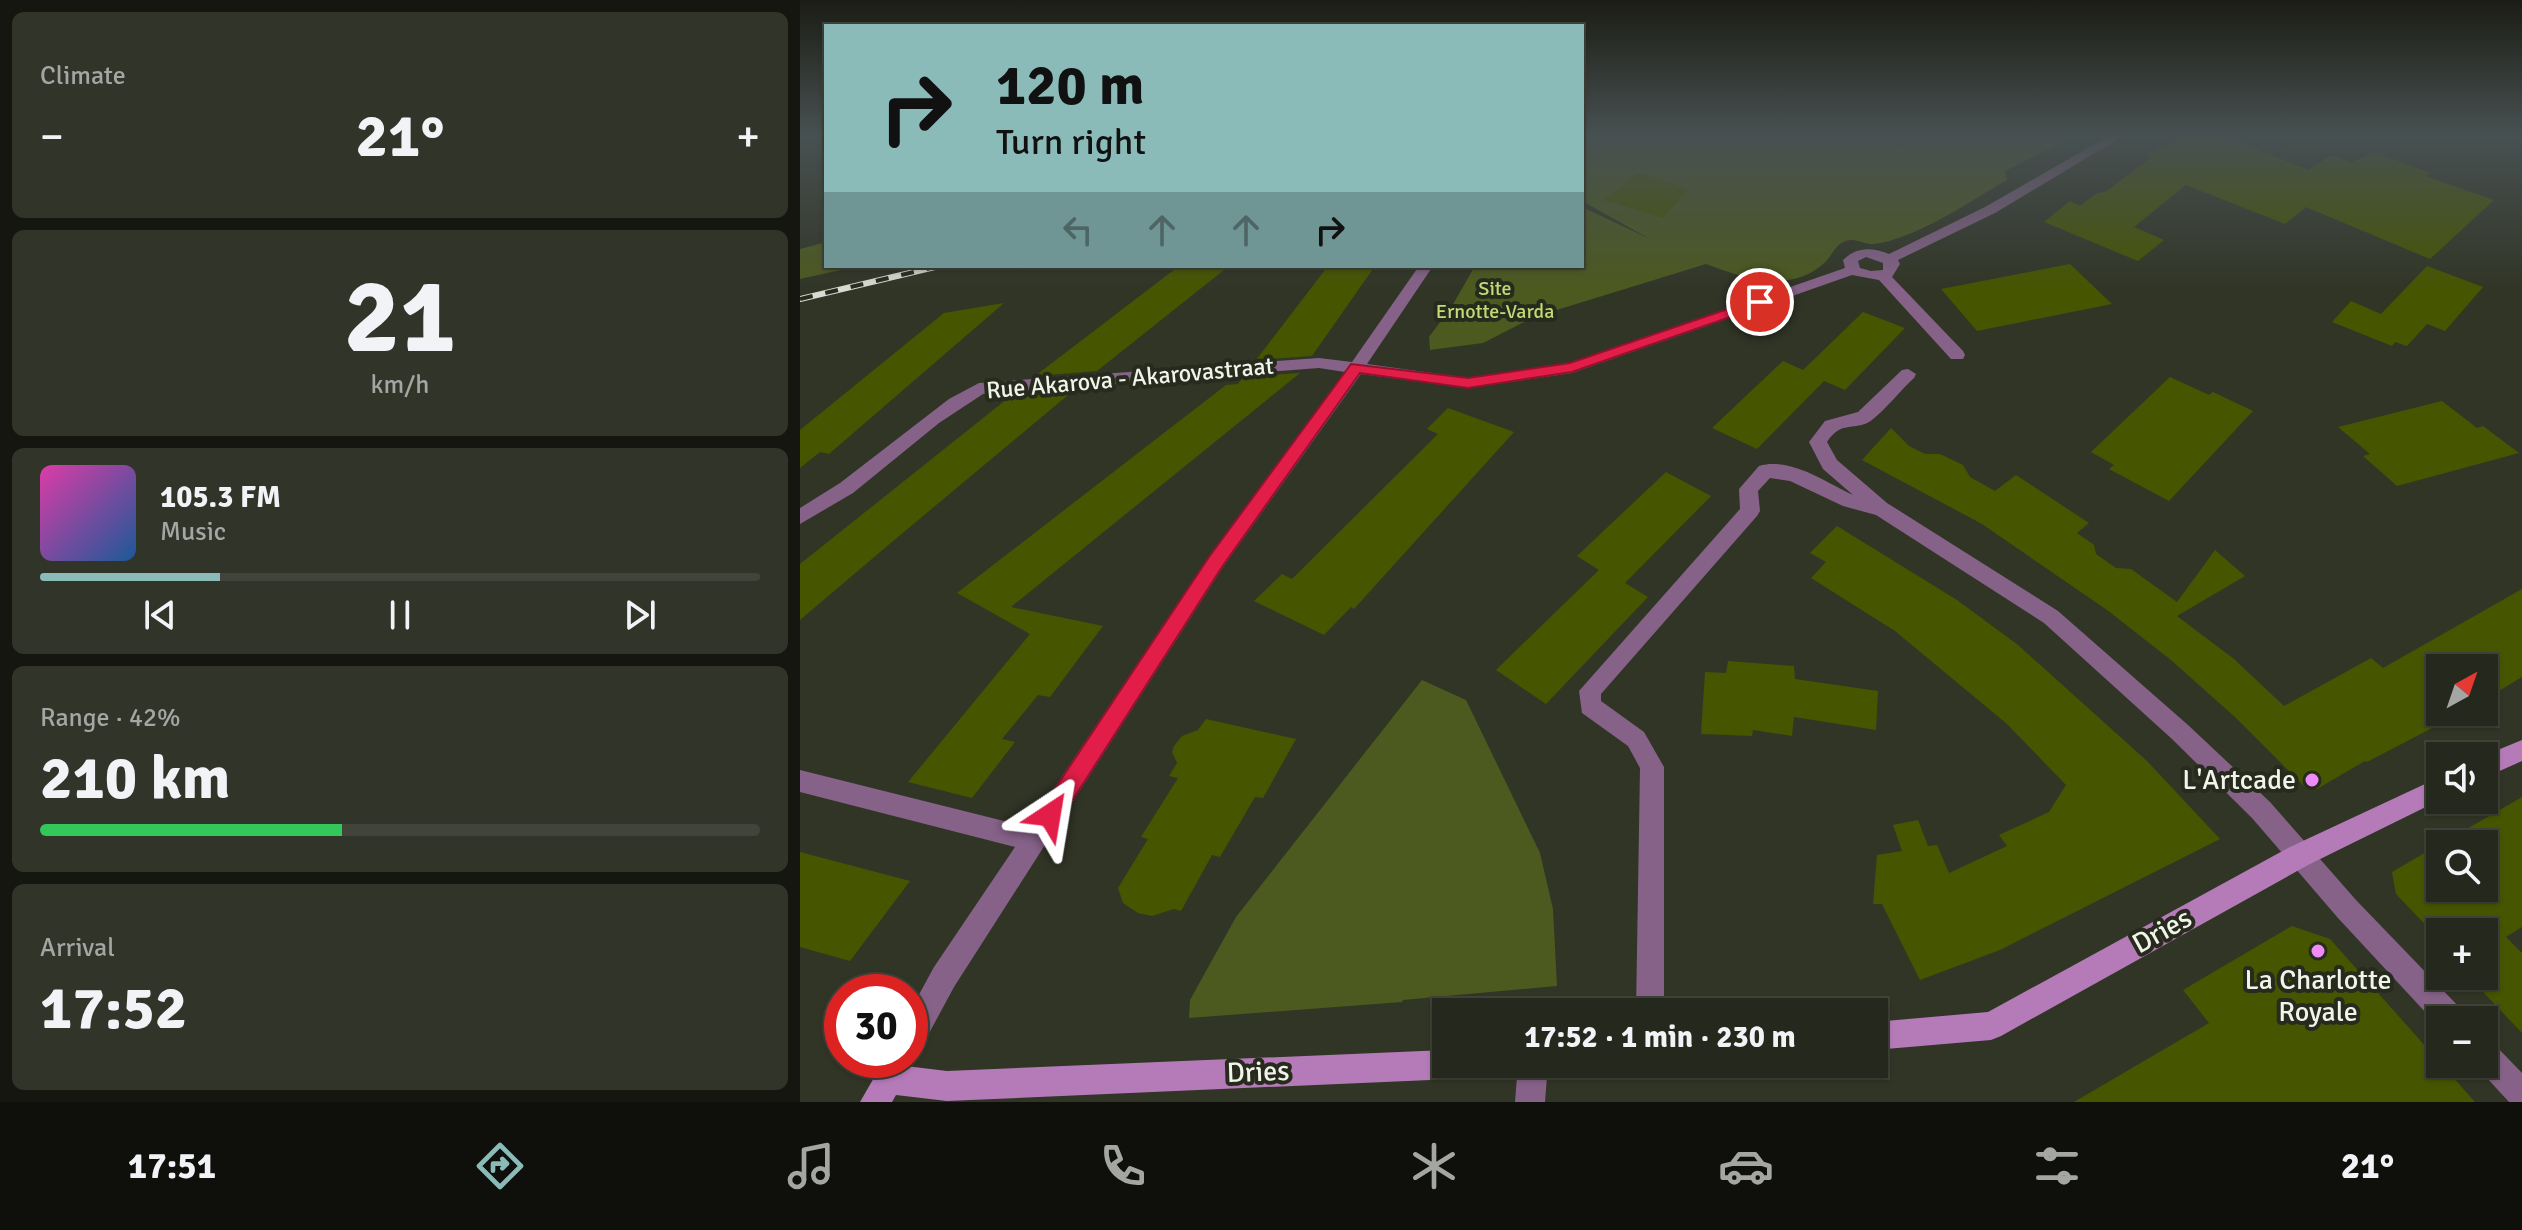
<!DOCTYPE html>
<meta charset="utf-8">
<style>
:root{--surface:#25281c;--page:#313429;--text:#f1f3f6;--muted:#a3a6a3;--line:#42443b;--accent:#8bbbb9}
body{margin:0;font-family:Signika,sans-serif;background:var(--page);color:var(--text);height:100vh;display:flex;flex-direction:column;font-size:30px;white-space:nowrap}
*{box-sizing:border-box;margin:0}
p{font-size:26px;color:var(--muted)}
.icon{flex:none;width:44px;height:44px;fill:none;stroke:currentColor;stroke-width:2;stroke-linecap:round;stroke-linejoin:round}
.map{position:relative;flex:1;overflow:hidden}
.sheet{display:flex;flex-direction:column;gap:12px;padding:12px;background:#14160f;width:800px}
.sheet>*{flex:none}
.top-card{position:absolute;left:24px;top:24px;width:760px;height:244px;border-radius:0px;box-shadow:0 2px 6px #0004,0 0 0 2px var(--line);background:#8bbbb9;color:#111;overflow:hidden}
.needle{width:52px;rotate:40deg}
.controls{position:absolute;left:1626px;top:654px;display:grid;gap:16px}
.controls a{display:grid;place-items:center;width:72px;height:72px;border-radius:0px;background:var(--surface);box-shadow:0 2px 6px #0004,0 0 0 2px var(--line);font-size:40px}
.speed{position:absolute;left:24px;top:974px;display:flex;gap:16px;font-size:40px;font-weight:700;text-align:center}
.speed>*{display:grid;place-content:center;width:104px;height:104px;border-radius:50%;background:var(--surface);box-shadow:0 2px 6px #0004,0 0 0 2px var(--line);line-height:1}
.speed .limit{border:12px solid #d22;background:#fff;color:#111}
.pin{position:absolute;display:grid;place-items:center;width:68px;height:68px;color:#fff;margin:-34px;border:4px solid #fff;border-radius:50%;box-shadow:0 2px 8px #0007}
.me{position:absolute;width:88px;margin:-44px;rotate:33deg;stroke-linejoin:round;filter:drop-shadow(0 0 6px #0008)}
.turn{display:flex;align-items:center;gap:28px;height:168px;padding:0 40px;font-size:36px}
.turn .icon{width:104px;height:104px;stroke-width:2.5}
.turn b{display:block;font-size:56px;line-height:68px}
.lanes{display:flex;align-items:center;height:76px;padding:0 40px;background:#0003;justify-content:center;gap:40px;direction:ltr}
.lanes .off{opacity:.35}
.big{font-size:60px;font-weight:700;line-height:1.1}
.sheet .card{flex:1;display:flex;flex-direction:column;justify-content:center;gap:12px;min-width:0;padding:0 28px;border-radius:12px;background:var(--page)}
.sheet .dial{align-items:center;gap:0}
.dial b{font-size:104px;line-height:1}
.song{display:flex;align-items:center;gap:24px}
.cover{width:96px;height:96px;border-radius:12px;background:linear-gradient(135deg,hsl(320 70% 55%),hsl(210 70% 35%))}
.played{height:8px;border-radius:4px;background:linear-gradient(90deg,var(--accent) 25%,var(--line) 25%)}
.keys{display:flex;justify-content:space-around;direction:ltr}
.heat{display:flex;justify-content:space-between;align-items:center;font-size:44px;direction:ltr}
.charge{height:12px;border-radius:6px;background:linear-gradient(90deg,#34c759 42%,var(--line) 0)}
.trip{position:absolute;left:632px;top:998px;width:456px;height:80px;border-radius:0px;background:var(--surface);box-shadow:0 2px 6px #0004,0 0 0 2px var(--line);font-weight:700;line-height:80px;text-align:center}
.tab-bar{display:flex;height:128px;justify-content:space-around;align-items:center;background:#0f100b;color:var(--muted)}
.tab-bar .icon{width:56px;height:56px}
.tab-bar .on{color:var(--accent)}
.tab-bar b{font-size:36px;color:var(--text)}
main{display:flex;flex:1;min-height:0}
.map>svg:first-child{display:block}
.green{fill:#4c591f}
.building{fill:#465500}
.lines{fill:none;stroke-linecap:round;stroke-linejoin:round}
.street{fill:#866289;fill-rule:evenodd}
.secondary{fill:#b57bb9;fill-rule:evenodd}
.rail-casing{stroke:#d8dbd1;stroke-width:6}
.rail{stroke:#272b1d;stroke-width:4;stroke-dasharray:13;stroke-linecap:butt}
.route{fill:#e11d48;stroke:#92132f;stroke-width:2}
.poi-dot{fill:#ef8bf7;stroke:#272b1d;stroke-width:3}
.labels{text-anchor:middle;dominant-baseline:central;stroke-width:8;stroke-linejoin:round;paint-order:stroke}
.far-park-label{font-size:20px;fill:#c2db75;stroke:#272b1d}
.street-label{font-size:24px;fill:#f1f4ea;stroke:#272b1d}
.near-poi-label{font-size:28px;fill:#f1f4ea;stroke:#272b1d;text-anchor:end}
.near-street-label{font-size:28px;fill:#f1f4ea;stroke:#272b1d}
</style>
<main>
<section class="sheet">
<div class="card"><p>Climate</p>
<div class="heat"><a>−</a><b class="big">21°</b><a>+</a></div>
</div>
<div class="card dial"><b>21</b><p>km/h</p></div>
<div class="card">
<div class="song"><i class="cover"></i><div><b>105.3 FM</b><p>Music</p></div></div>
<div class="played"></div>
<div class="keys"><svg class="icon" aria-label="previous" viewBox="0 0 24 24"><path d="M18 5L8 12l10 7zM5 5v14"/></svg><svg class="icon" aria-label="pause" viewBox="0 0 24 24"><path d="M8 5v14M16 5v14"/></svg><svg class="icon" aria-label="next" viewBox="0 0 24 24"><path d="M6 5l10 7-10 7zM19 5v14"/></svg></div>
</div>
<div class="card"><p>Range · 42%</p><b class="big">210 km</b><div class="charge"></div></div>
<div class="card"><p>Arrival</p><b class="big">17:52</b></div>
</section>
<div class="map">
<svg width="1722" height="1102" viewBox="0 0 1722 1102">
<rect width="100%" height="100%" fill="#313526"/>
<path class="green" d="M808,136H1075L1123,154L1086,136H1274L1205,171L1207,180C1170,201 1116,239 1074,244C1066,245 1058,239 1050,240C1035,242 1033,256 1023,264C989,294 943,278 906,264L734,317L683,343L630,350L629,337L652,306L675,266H782V207L850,239L782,201V143Z
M26,242V266H59L0,279V249Z
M622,680L666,700L740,853L753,909L757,986L603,1000L602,1002L389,1018L390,1000L436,917Z"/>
<path class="building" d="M1384,136H1423L1509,170L1531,155L1551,163L1574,152L1630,173L1625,176L1694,200L1630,259L1506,207L1485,224L1386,185L1334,227L1364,240L1338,261L1244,222L1270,201L1280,206L1297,193L1305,192L1351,158L1346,155Z
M839,173L870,183L888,190L863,218L804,200Z
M1270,264L1312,304L1177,331L1141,289Z
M379,266H429L297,371L235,376Z
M528,266H575L512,356L456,360Z
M1627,266L1683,287L1645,331L1627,324L1607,346L1595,342L1592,346L1532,322L1551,301L1581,314Z
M204,303L29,454L20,452L0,468V430L144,313Z
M1063,312L1105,328L1045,390L1024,381L957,449L912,428L983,361L1003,370Z
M500,373L211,607L303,626L250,697L238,695L202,739L215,742L172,798L108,782L230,634L157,593L426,385L438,384L443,377Z
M1370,377L1409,395L1413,392L1453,411L1369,501L1309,469L1314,465L1291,452Z
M274,390L86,547L0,620V564L212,395Z
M1642,401L1677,428L1683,426L1719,453L1597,486L1563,456L1570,454L1538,427Z
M648,408L714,432L554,609L551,607L524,635L454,601L482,574L492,579L638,434L627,429Z
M1091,428L1109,446L1125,454H1140L1163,465L1170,477L1195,491L1216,475L1289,523L1277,533L1294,545L1296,554L1316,568L1331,569L1377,602L1415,550L1445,576L1377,616L1434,659L1484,706L1571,658L1583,668L1722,589V677L1684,700V668H1640V712H1663L1567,762L1565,761L1517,789L1505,787L1436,718L1371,660L1307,610L1182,524L1062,460Z
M866,472L911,496L825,583L848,597L746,704L696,670L799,570L777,556Z
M1037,526L1157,600L1218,645L1347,761L1420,839L1200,950L1120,980L1082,904H1073L1077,855L1102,851L1093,825L1118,820L1128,846L1137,845L1149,873L1207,846L1199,835L1249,812L1266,785L1207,724L1095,631L1011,578L1026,562L1010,553Z
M928,661L994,666L995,679L1078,691L1076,730L994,717L992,736L953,730L952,736L901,734L905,672L926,673Z
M406,719L496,739L463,798L455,797L420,857L412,855L381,911L374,909L352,916L338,913L323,903L318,888L348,839L341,837L378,778L369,776L377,763L372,752L374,746L382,736L398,730Z
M1722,797V927L1706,937L1722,953V1033L1668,976H1684V932H1640V940L1596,894L1592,872L1640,844V888H1684V844H1641Z
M0,852L110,881L50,961L0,947Z
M1492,926L1530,939L1675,1102H1274L1409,1023L1383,990Z"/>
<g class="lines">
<path class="street" d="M1309,136H1323L1195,213L1098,260L1100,264L1092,277L1163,351L1165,355L1163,359H1151L1079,280L1052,275L772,373L668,388L561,374L423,567L154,987L120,1050L110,1054V1011L134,967L215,847L0,792V770L228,827L409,557L545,372L519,368L183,394L139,423L53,493L0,524V508L40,483L149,399L179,383L519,358L552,362L619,266H633L567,364L668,378L770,363L1045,268L1043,260C1056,247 1072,247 1089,254L1185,207ZM1066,257L1083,263V270L1071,271L1060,268L1058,261Z
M1108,369L1116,374L1114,378C1100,391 1087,408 1072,420C1056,432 1042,419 1027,442L1037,460L1087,503L1258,611L1388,725L1470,802L1556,900L1662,1010L1666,1020H1640V1028L1538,918L1452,818L1372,739L1244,623L1076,515L1043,506L990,481L970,478L958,491L960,511L957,516L801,694V701L844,732L864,767V1012H836L840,768L828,746L782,713L779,691L940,509L939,489L959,466C991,457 1025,482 1053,495L1023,469L1009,442L1025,421L1058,412L1102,370Z
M1684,1039L1694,1044L1722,1073V1102H1709L1674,1064H1684Z
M718,1064H748L745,1102H715Z"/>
<path class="secondary" d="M1722,740V761L1684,778L1683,756Z
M1640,777V800L1508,865L1201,1036L1191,1040L1074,1050V1022L1188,1012L1490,847Z
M646,1050V1064H668L663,1074L653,1079L147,1101L96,1095L92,1102H60L79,1069L89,1064L147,1071Z"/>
<g class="rail-casing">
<path id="rail" d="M0,299L139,266"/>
</g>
<use href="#rail" class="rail"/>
</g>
<linearGradient id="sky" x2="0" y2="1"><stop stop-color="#1b1d15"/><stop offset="0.47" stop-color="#485152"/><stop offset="1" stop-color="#485152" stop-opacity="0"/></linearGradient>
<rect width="1722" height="290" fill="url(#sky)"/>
<path class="route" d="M960,298L967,302L965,305L772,372L668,388L560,373L422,567L258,823L250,826L242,823L239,815L242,808L409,557L551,364L668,378L770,363Z"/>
<g class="poi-dot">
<circle cx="1512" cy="780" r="8"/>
<circle cx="1518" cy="951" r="8"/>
</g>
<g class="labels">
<g class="far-park-label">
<text x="695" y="288">Site<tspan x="695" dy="23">Ernotte-Varda</tspan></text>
</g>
<g class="street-label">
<text transform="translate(330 378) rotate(-5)">Rue Akarova - Akarovastraat</text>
</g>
<g class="near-poi-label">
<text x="1496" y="780">L'Artcade</text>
<text x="1518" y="980" text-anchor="middle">La Charlotte<tspan x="1518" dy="32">Royale</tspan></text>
</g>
<g class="near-street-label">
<text transform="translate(1362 931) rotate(-29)">Dries</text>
<text transform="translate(458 1072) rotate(-2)">Dries</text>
</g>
</g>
</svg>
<div class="controls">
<a><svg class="needle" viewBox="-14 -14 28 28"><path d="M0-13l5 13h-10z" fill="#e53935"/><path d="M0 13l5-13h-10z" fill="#a3a6a3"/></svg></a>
<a><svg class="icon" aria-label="sound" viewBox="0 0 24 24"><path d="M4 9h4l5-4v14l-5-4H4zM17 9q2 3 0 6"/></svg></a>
<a><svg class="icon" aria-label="search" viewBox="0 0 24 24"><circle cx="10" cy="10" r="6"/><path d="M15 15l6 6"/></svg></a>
<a>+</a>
<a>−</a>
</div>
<div class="speed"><div class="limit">30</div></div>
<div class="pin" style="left:960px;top:302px;background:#d93025"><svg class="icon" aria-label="arrive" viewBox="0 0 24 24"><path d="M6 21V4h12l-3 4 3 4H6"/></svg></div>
<svg class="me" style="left:250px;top:815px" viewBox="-20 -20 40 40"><path d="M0-17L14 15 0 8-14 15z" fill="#e11d48" stroke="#fff" stroke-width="4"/></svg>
<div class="trip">17:52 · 1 min · 230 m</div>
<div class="top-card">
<div class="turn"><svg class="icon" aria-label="right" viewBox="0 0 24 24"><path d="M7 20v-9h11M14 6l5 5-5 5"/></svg><div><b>120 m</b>Turn right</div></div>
<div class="lanes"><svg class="icon off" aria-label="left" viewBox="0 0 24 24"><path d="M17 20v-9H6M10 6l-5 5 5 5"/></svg><svg class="icon off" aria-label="ahead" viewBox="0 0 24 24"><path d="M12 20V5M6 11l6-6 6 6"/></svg><svg class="icon off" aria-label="ahead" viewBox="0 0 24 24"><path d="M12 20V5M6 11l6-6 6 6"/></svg><svg class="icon" aria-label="right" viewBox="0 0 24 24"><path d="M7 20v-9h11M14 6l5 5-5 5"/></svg></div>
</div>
</div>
</main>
<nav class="tab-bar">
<b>17:51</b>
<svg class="icon on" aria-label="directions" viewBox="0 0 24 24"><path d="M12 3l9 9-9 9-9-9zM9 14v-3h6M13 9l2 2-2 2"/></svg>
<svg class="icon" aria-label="music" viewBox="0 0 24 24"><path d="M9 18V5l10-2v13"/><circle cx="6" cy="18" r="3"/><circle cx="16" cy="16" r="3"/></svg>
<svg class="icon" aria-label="phone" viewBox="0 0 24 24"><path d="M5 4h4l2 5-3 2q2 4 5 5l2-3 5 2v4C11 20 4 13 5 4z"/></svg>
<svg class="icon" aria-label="climate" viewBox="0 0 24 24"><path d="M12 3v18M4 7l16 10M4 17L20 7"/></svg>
<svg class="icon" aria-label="car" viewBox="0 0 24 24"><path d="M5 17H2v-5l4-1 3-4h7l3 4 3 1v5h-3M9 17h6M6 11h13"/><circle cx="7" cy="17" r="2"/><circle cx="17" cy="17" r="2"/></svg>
<svg class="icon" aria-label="filters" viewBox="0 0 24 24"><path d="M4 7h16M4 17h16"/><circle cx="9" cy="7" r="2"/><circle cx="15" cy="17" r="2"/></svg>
<b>21°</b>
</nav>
